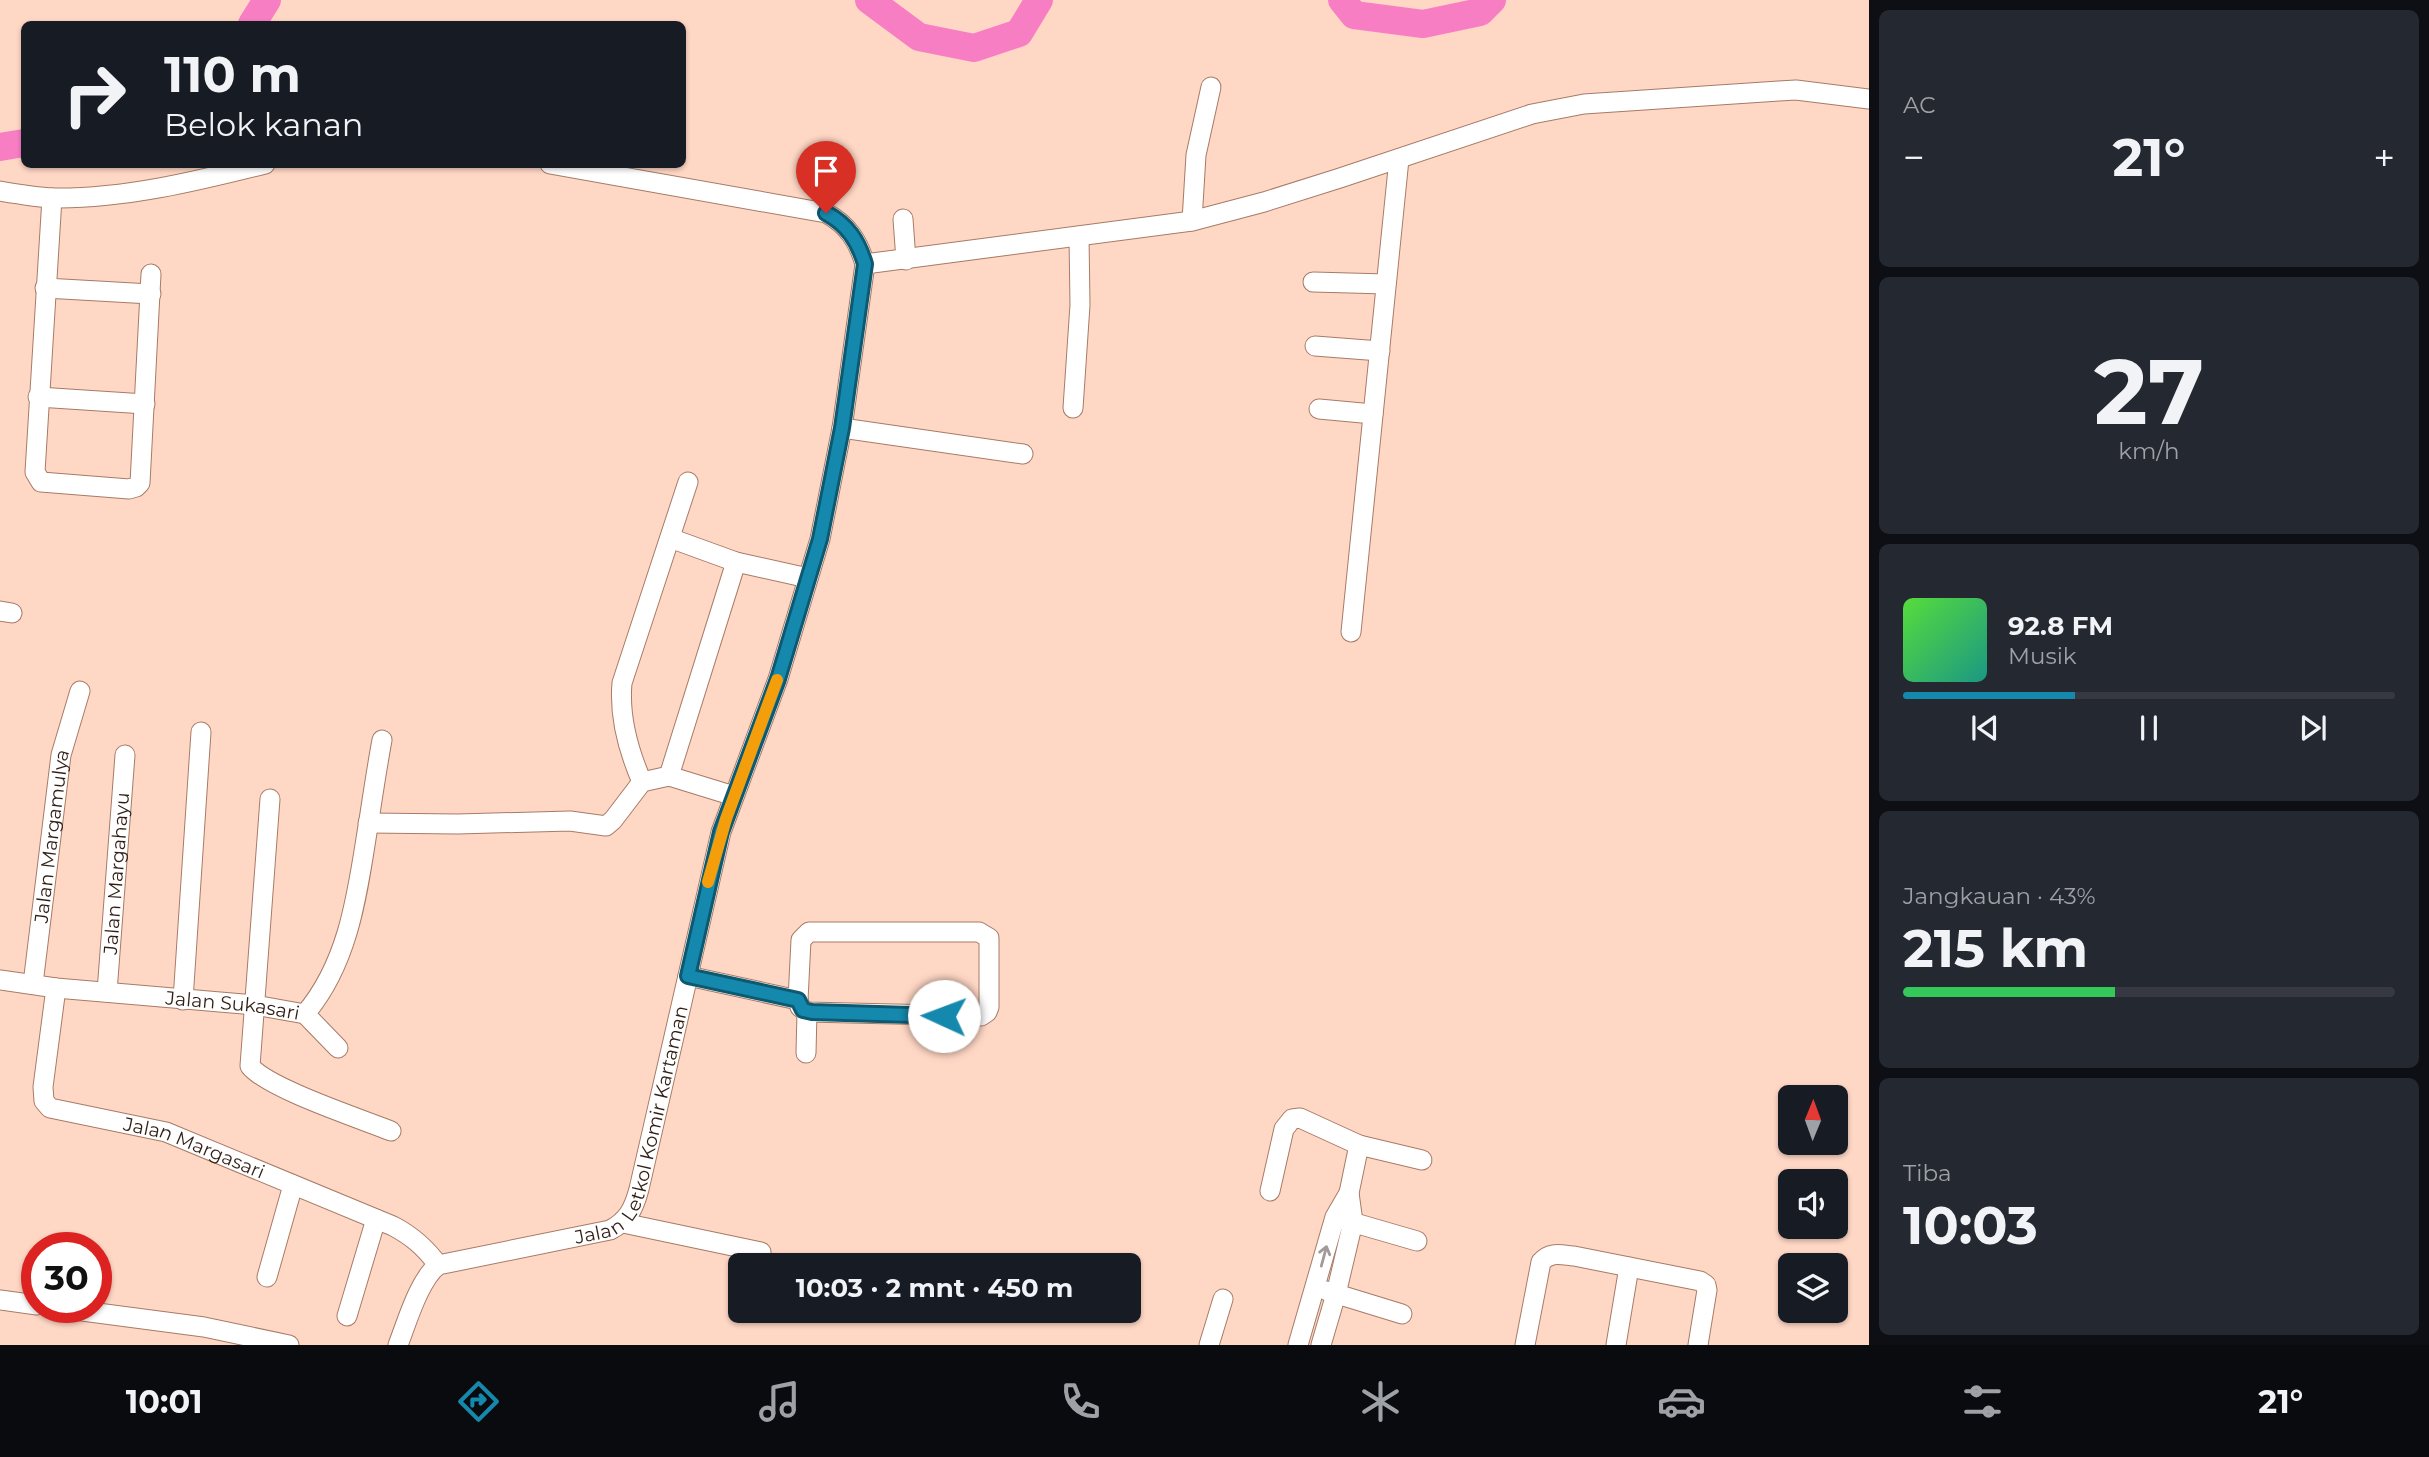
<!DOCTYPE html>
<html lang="id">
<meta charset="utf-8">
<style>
:root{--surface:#171b24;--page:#242831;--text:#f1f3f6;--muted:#9ea1a6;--line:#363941;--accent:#1589ad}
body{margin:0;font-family:Montserrat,sans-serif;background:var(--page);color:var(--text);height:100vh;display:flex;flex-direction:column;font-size:26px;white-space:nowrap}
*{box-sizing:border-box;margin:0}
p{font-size:23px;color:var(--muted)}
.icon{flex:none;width:38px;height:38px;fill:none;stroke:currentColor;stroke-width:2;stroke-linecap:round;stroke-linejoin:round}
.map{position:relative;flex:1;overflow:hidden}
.panel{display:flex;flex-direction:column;gap:10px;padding:10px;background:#0d0f14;width:560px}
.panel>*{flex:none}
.banner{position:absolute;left:21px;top:21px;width:665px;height:147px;border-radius:10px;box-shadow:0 2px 5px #0004;background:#171b24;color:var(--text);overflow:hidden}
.needle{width:46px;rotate:1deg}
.tools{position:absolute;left:1778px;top:1085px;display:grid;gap:14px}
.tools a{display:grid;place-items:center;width:70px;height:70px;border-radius:10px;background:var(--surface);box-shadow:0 2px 5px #0004;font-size:35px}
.speed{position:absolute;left:21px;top:1232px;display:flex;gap:14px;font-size:35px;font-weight:700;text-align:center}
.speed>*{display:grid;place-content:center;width:91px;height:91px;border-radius:50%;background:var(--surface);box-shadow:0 2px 5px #0004;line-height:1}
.speed .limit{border:10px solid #d22;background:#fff;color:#111}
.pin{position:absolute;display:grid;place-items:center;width:60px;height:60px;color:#fff;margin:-72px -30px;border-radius:50% 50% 50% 0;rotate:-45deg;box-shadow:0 0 7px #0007}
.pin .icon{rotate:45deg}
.me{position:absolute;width:77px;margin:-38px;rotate:272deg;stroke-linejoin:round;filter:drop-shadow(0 0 5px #0008)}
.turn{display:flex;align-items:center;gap:24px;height:147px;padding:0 28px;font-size:32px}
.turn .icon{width:91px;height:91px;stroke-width:2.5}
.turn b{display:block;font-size:49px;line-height:60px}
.big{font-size:52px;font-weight:700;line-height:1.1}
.panel .card{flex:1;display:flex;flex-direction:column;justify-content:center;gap:10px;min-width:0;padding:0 24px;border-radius:10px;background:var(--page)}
.panel .dial{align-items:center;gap:0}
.dial b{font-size:91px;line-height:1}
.song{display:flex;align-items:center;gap:21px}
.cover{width:84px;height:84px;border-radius:10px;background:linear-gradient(135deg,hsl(110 70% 55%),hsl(170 70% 35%))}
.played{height:7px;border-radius:4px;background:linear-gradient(90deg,var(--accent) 35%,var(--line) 35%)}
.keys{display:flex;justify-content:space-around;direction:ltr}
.heat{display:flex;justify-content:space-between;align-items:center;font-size:38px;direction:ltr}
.charge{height:10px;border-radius:5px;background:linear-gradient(90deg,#34c759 43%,var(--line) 0)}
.trip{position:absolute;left:728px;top:1253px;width:413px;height:70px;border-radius:10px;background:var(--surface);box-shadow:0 2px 5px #0004;font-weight:700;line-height:70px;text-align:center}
.dock{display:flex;height:112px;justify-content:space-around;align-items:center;background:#090b0e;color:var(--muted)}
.dock .icon{width:49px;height:49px}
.dock .selected{color:var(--accent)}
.dock b{font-size:32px;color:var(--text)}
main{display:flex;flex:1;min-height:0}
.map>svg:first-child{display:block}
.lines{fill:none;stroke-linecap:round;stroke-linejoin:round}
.river{stroke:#f87ec4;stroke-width:28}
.minor-casing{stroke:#a77b66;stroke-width:21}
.minor{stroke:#fff;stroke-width:19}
.oneway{stroke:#a29a97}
.route-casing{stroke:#0e5970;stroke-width:18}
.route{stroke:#1589ad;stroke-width:12}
.slow{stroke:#f59e0b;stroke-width:12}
.labels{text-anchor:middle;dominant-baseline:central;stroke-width:7;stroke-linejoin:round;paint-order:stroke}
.street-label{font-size:19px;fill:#311f17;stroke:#fde9e0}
</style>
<main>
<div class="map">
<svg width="1869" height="1345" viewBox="0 0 1869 1345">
<rect width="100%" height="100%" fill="#ffd7c5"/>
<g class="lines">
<path class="river" d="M869,0L919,37L974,48L1019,33L1039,0
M1342,0L1354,15L1423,24L1480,12L1492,0
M252,24L267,0
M0,147L24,143"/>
<g class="minor-casing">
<g id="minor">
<path d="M0,191C18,194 36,197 53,198C124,199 197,181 265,164"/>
<path d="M52,198L35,472L41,482L129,489L136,487L140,483L151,274"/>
<path d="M903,219L906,260"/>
<path d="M1192,221L1196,155L1211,87"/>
<path d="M865,264L1192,221L1264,202L1340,178L1532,114L1584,104L1779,91L1796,90L1869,99"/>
<path d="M1313,282L1386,284"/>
<path d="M45,288L151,294"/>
<path d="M1315,346L1380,351"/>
<path d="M38,397L145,404"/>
<path d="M1073,408L1080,305L1079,236"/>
<path d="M1319,409L1373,414"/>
<path d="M842,428L1023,454"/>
<path d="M670,538L736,562L808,578"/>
<path d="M0,611L12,613"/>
<path d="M1351,632L1399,159"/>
<path d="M669,776L736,562"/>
<path d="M642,782C629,752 619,716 622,683L688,482"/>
<path d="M270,799L250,1066C267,1088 361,1119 391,1131"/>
<path d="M368,823L458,824L570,821L606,826L613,820L642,782L669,776L734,796"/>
<path d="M688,976L798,1000L800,1007L807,1012L806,1053"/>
<path id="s1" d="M0,980L56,988L255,1005L305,1014C351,960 358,887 369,820C373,794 377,767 382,740"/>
<path id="s2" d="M33,984L61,755L80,691"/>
<path id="s3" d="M56,988L43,1087L44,1101L50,1108L166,1132L393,1226C412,1236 425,1247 438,1265"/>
<path id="s4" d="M107,992L125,755"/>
<path d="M183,1000L201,732"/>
<path d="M798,1000L801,940L809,932H979L989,938V1007L987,1012L981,1016L807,1012"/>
<path d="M305,1014L338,1048"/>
<path d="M1359,1145L1422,1160"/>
<path d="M1270,1191L1284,1129L1292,1119L1300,1118L1359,1145L1349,1193L1335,1217L1298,1345"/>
<path d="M1341,1219L1417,1241"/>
<path d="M623,1223L761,1252"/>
<path d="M267,1277L293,1185"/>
<path d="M1327,1291L1402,1314"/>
<path d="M0,1300L37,1305"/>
<path d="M52,1307L204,1327L289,1345"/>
<path d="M347,1316L376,1219"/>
<path id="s5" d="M398,1345C407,1322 419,1280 438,1265L610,1230C628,1221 634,1208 639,1189L721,832L778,679L820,539L842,428L865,264C858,241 848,225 826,213L550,164"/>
<path d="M1209,1345L1223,1299"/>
<path d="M1321,1345L1336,1294L1353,1222L1349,1193"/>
<path d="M1525,1345L1541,1262C1550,1251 1562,1255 1574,1256L1700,1281L1706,1285L1707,1290L1698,1345"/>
<path d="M1616,1345L1629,1267"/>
</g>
</g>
<use href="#minor" class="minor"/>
</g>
<defs><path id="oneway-shaft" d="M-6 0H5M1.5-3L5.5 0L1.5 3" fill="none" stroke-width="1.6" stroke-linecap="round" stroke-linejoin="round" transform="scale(1.75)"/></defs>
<use class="oneway" href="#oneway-shaft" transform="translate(1324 1256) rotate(-75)"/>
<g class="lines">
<g class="route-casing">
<path id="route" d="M826,213C848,225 858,241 865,264L842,428L820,539L778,679L721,832L688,976L798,1000L803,1010L812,1012L944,1016"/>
</g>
<use href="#route" class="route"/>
<path class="slow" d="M708,882L726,819L777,680"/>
</g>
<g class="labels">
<g class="street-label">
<text stroke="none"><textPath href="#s2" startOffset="149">Jalan Margamulya</textPath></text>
<text stroke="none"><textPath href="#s4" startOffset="119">Jalan Margahayu</textPath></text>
<text stroke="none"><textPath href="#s1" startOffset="234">Jalan Sukasari</textPath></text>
<text stroke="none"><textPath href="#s5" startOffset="368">Jalan Letkol Komir Kartaman</textPath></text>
<text stroke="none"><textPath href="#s3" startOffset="273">Jalan Margasari</textPath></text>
</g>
</g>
</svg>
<div class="tools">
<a><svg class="needle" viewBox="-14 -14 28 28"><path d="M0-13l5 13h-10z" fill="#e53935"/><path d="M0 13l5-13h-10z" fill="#9ea1a6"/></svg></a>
<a><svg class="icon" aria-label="sound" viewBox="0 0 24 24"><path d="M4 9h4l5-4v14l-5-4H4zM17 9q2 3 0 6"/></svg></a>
<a><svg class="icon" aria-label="layers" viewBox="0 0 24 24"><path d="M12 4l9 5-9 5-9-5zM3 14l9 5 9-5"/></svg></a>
</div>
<div class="speed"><div class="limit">30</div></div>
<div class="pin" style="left:826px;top:213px;background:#d93025"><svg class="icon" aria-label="arrive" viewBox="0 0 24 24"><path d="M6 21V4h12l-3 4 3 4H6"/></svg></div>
<svg class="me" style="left:944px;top:1016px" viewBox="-20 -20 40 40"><circle r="19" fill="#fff"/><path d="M0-13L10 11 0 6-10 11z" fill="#1589ad"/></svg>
<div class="trip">10:03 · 2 mnt · 450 m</div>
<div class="banner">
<div class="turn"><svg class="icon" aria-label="right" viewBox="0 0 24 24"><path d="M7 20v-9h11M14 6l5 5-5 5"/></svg><div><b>110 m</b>Belok kanan</div></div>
</div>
</div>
<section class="panel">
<div class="card"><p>AC</p>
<div class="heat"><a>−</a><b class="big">21°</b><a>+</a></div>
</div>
<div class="card dial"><b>27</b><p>km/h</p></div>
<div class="card">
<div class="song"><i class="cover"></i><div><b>92.8 FM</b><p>Musik</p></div></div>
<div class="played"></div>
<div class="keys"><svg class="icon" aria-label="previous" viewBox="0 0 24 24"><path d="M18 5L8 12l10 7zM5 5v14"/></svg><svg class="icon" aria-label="pause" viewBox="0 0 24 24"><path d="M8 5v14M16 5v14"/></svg><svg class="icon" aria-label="next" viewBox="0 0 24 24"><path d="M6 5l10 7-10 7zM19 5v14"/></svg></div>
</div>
<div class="card"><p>Jangkauan · 43%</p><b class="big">215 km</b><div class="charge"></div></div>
<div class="card"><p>Tiba</p><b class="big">10:03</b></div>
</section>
</main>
<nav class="dock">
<b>10:01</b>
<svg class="icon selected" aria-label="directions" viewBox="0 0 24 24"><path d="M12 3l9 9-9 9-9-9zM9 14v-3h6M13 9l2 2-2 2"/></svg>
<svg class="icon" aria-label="music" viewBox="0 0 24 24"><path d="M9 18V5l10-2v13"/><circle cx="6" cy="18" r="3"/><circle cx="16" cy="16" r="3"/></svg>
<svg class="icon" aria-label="phone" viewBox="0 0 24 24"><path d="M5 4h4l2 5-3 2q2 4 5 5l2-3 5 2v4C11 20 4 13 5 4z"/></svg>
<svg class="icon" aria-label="climate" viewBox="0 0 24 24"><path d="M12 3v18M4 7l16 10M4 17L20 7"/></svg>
<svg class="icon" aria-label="car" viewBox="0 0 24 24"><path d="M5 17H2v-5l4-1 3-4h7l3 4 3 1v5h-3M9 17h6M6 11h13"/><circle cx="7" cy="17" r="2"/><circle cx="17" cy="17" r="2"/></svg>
<svg class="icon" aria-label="filters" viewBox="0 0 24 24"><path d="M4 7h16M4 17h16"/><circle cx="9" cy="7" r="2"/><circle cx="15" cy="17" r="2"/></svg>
<b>21°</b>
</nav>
